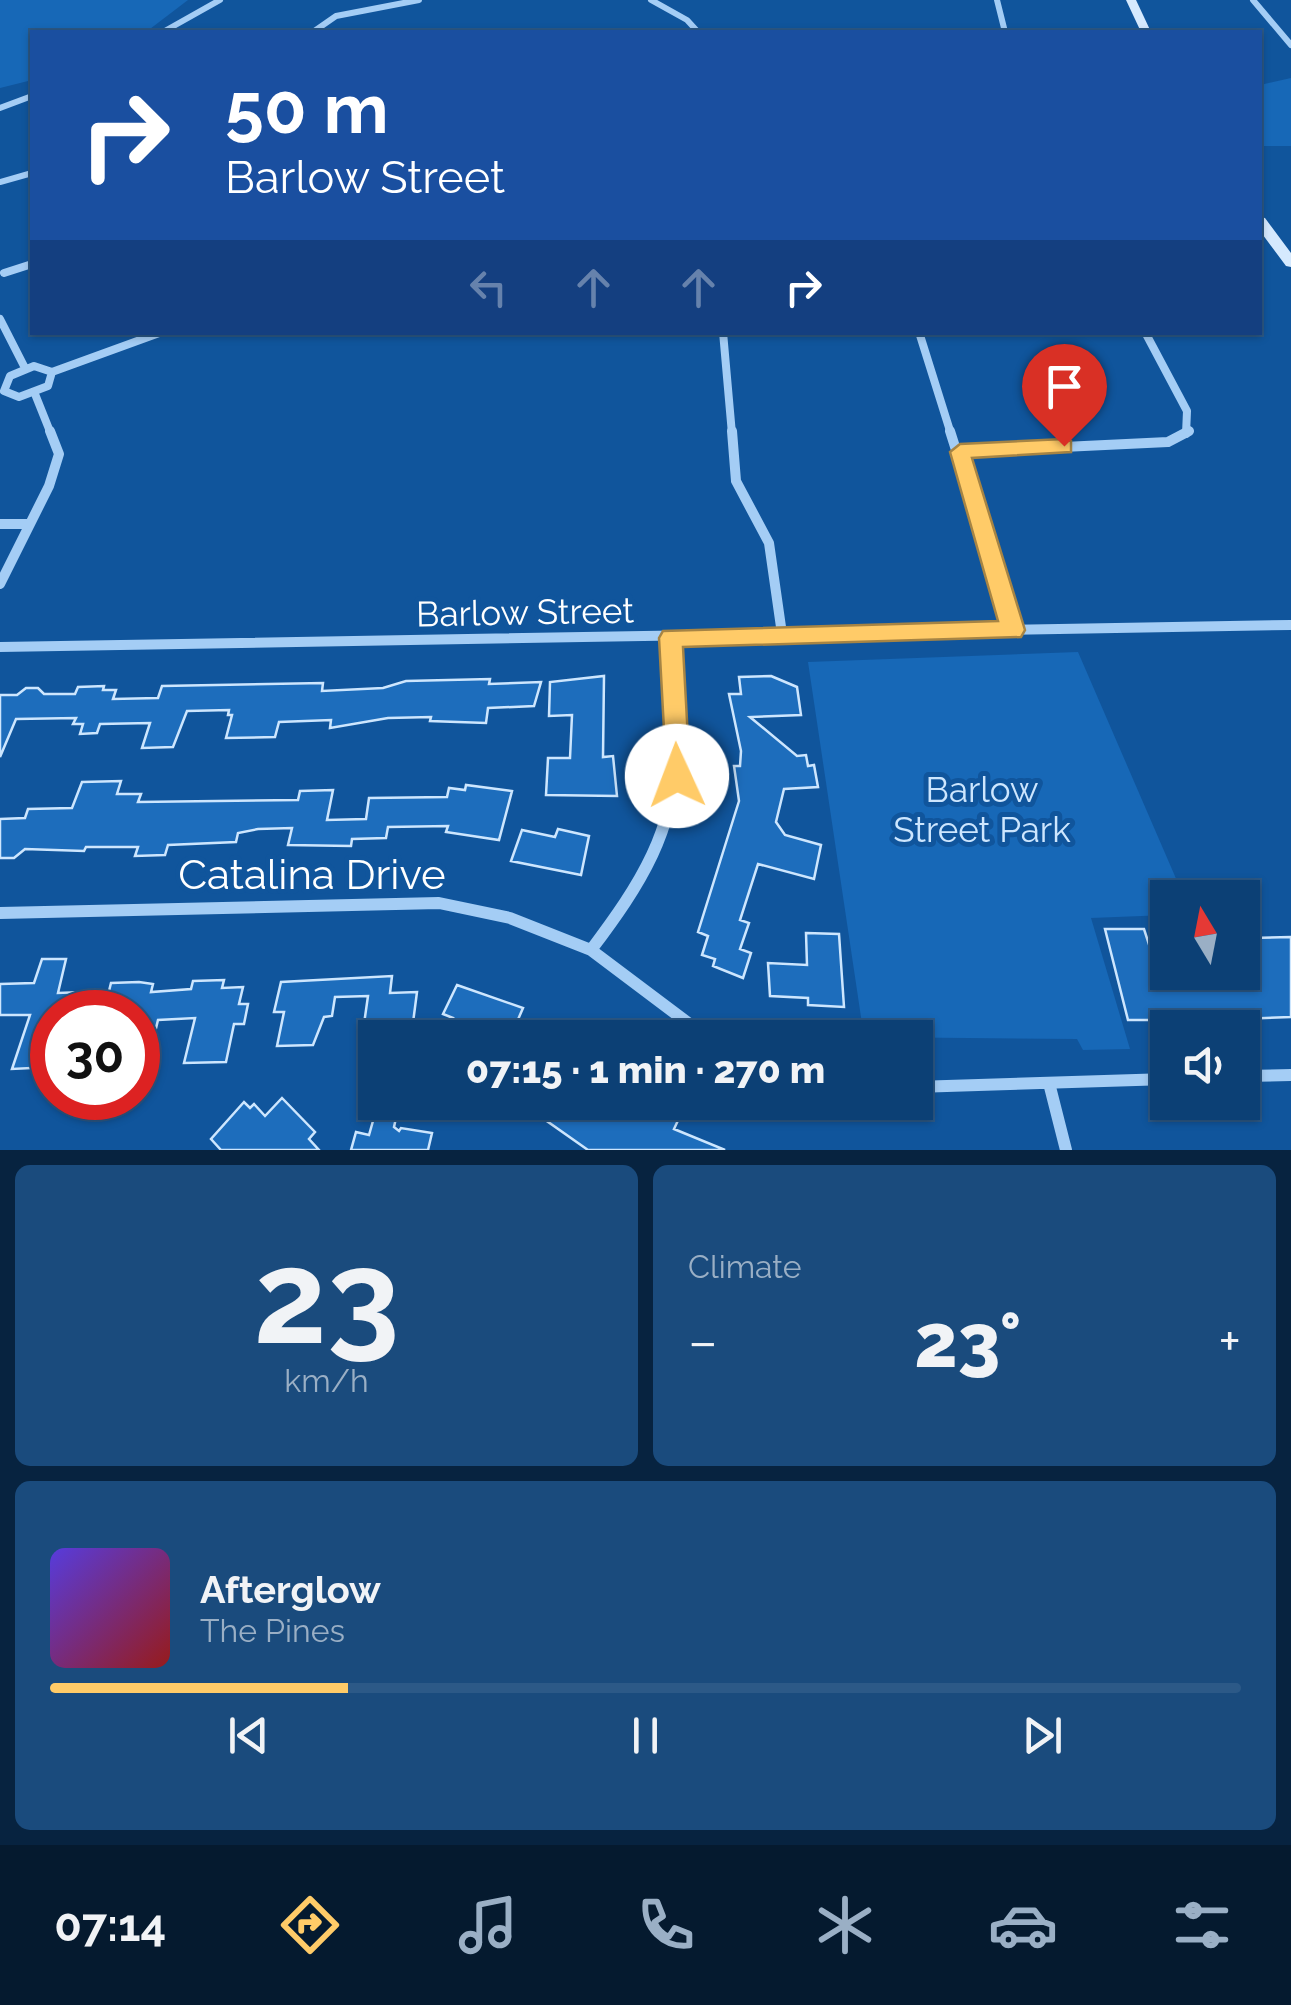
<!DOCTYPE html>
<meta charset="utf-8">
<style>
:root{--surface:#0c4075;--page:#1a4b7d;--text:#f1f3f6;--muted:#9aafc5;--line:#2c5987;--accent:#ffcb68}
body{margin:0;font-family:Raleway,sans-serif;background:var(--page);color:var(--text);height:100vh;display:flex;flex-direction:column;font-size:38px;white-space:nowrap}
*{box-sizing:border-box;margin:0}
p{font-size:32px;color:var(--muted)}
.icon{flex:none;width:55px;height:55px;fill:none;stroke:currentColor;stroke-width:2;stroke-linecap:round;stroke-linejoin:round}
.map{position:relative;height:1150px;overflow:hidden}
.details{display:flex;flex-direction:column;gap:15px;padding:15px;background:#072340;flex:1}
.details>*{flex:none}
.banner{position:absolute;left:30px;top:30px;width:1232px;height:305px;border-radius:0px;box-shadow:0 2px 8px #0004,0 0 0 2px var(--line);background:#1a4fa0;color:#fff;overflow:hidden}
.needle{width:65px;rotate:350deg}
.controls{position:absolute;left:1150px;top:880px;display:grid;gap:20px}
.controls a{display:grid;place-items:center;width:110px;height:110px;border-radius:0px;background:var(--surface);box-shadow:0 2px 8px #0004,0 0 0 2px var(--line);font-size:50px}
.speed{position:absolute;left:30px;top:990px;display:flex;gap:20px;font-size:50px;font-weight:700;text-align:center}
.speed>*{display:grid;place-content:center;width:130px;height:130px;border-radius:50%;background:var(--surface);box-shadow:0 2px 8px #0004,0 0 0 2px var(--line);line-height:1}
.speed .limit{border:15px solid #d22;background:#fff;color:#111}
.pin{position:absolute;display:grid;place-items:center;width:85px;height:85px;color:#fff;margin:-102px -42px;border-radius:50% 50% 50% 0;rotate:-45deg;box-shadow:0 0 10px #0007}
.pin .icon{rotate:45deg}
.me{position:absolute;width:110px;margin:-55px;rotate:358deg;stroke-linejoin:round;filter:drop-shadow(0 0 8px #0008)}
.turn{display:flex;align-items:center;gap:35px;height:210px;padding:0 30px;font-size:45px}
.turn .icon{width:130px;height:130px;stroke-width:2.5}
.turn b{display:block;font-size:70px;line-height:85px}
.lanes{display:flex;align-items:center;height:95px;padding:0 30px;background:#0003;justify-content:center;gap:50px;direction:ltr}
.lanes .off{opacity:.35}
.big{font-size:75px;font-weight:800;line-height:1.1}
.details .card{flex:1;display:flex;flex-direction:column;justify-content:center;gap:15px;min-width:0;padding:0 35px;border-radius:15px;background:var(--page)}
.details .dial{align-items:center;gap:0}
.dial b{font-size:130px;line-height:1}
.song{display:flex;align-items:center;gap:30px}
.cover{width:120px;height:120px;border-radius:15px;background:linear-gradient(135deg,hsl(250 70% 55%),hsl(0 70% 35%))}
.played{height:10px;border-radius:5px;background:linear-gradient(90deg,var(--accent) 25%,var(--line) 25%)}
.keys{display:flex;justify-content:space-around;direction:ltr}
.heat{display:flex;justify-content:space-between;align-items:center;font-size:55px;direction:ltr}
.details .tiles{flex:1;display:grid;gap:15px;grid-template-columns:1fr 1fr}
.card:last-child{grid-column:span 2}
.trip{position:absolute;left:358px;top:1020px;width:575px;height:100px;border-radius:0px;background:var(--surface);box-shadow:0 2px 8px #0004,0 0 0 2px var(--line);font-weight:800;line-height:100px;text-align:center}
.tabs{display:flex;height:160px;justify-content:space-around;align-items:center;background:#051a2f;color:var(--muted)}
.tabs .icon{width:70px;height:70px}
.tabs .current{color:var(--accent)}
.tabs b{font-size:45px;color:var(--text)}
.map>svg:first-child{display:block}
.green{fill:#1768b7}
.building{fill:#1d6dbc;stroke:#cde6fe;stroke-width:2.5}
.lines{fill:none;stroke-linecap:round;stroke-linejoin:round}
.street-far3{stroke:#a4cdf5;stroke-width:6}
.street-far2{stroke:#a4cdf5;stroke-width:8}
.street-far1{stroke:#a4cdf5;stroke-width:10}
.street{stroke:#a4cdf5;stroke-width:12}
.secondary{fill:#d5e9fe;fill-rule:evenodd}
.route{fill:#ffcb68;stroke:#a68444;stroke-width:2.5}
.labels{text-anchor:middle;dominant-baseline:central;stroke-width:10;stroke-linejoin:round;paint-order:stroke}
.street-label{font-size:35px;fill:#fff;stroke:#10559c}
.park-label{font-size:35px;fill:#cde6fe;stroke:#10559c}
.near-street-label{font-size:42px;fill:#fff;stroke:#10559c}
</style>
<div class="map">
<svg width="1291" height="1150" viewBox="0 0 1291 1150">
<rect width="100%" height="100%" fill="#10559c"/>
<path class="green" d="M0,0H188L146,32H32V80L0,88Z
M1291,78V146H1263L1260,85Z
M1078,652L1184,897L1168,898L1167,915L1091,918L1130,1049L1083,1050L1077,1039L864,1037L808,662Z"/>
<path class="building" d="M604,676L603,757L613,756L617,796L546,795L548,758H570L572,715L549,716L550,682Z
M771,676L797,687L801,715L750,717L797,756L806,755L808,766L814,765L818,787L784,789L776,822L785,835L821,845L814,879L758,864L740,920L749,923L740,949L751,953L743,978L713,966L715,959L702,955L708,936L698,932L739,801L734,766H740L741,751L729,694H741L739,677Z
M490,679L489,684L541,682L534,706L488,708L486,723L430,721L431,717L388,718L330,728L331,720L279,722L275,737L226,738L232,715H228L229,710L187,711L173,747L142,748L150,723L100,724L97,733L80,734L83,724H73L76,718L16,719L0,757V695H17L26,688H38L44,694H75L78,687L104,686L103,690H116L113,699L158,698L162,686L323,683L322,691L383,688L406,681Z
M121,781L117,794H141L138,802L298,800L300,791L333,790L327,820L366,819L369,798L447,797L449,788L465,790L466,785L512,791L499,840L446,832L448,826L388,827L386,838L352,839L351,846L288,845L292,828L258,829L238,833L236,842L168,845L165,855L135,856L138,847H86L84,851L25,849L14,858H0V819L25,818L28,809L72,808L82,782Z
M558,829L589,836L581,875L511,861L522,830L555,837Z
M1105,929H1144L1155,963H1168V972H1242V953H1259L1252,938L1291,937V1017L1240,1019L1237,1010L1158,1011L1160,1020H1128Z
M806,933L839,934L844,1007L808,1005V998L770,996L768,963L807,965Z
M42,959H66L58,993L109,991L111,983L139,982L153,984L151,992L191,989L193,981L224,980L222,988L243,987L239,1004H248L244,1024H234L226,1062L184,1063L195,1018L158,1020L144,1078L138,1077V1012H52V1067L12,1069L30,1015H0V984L34,983Z
M392,976L390,993L417,992L411,1038H362L368,996L335,997L332,1016L324,1017L313,1045L277,1046L284,1012H274L281,982Z
M457,985L523,1008L510,1038H444L453,1018L443,1014Z
M282,1098L315,1132L309,1139L319,1150H221L211,1139L244,1102L250,1108L254,1104L265,1116Z
M553,1102H663L681,1114L674,1129L725,1150H588L544,1119Z
M375,1114L396,1118L394,1127L399,1131L401,1128L432,1133L428,1150H351L356,1132L369,1135Z"/>
<g class="lines">
<path class="street-far3" d="M651,0L687,20L698,32
M997,0L1005,32
M1253,0L1291,45
M163,32L220,0
M313,32L336,16L419,0
M0,108L32,96
M0,182L32,173"/>
<path class="street-far2" d="M4,273L32,264
M0,319L25,368
M723,332L732,434
M919,332L951,434
M1145,332L1187,411L1186,434
M34,366L52,372L48,386L19,397L4,391L10,376Z
M52,372L162,332
M35,394L51,434"/>
<path class="street-far1" d="M732,431L736,481L769,543L782,634
M950,431L1013,630
M960,452L1168,442L1189,431
M0,524H29
M0,584L49,486L59,454L50,431
M671,638L676,747
M0,647L1291,625"/>
<path class="street" d="M0,913L439,903L510,918L591,950L708,1038
M591,950C640,885 677,829 676,745
M1242,1076L1291,1075
M1049,1083L1066,1150
M915,1087L1168,1079"/>
<path class="secondary" d="M1126,0H1136L1151,32H1141Z
M1260,217L1265,218L1291,253V267L1286,266L1260,231Z"/>
</g>
<path class="route" d="M1064,439L1071,441V452L972,458L1025,630L1021,637L683,647L690,776L686,785L677,788L667,785L659,638L663,631L998,621L950,452L960,444Z"/>
<g class="labels">
<g class="street-label">
<text transform="translate(525 612) rotate(-1)">Barlow Street</text>
</g>
<g class="park-label">
<text x="982" y="789">Barlow<tspan x="982" dy="40">Street Park</tspan></text>
</g>
<g class="near-street-label">
<text x="312" y="874">Catalina Drive</text>
</g>
</g>
</svg>
<div class="controls">
<a><svg class="needle" viewBox="-14 -14 28 28"><path d="M0-13l5 13h-10z" fill="#e53935"/><path d="M0 13l5-13h-10z" fill="#9aafc5"/></svg></a>
<a><svg class="icon" aria-label="sound" viewBox="0 0 24 24"><path d="M4 9h4l5-4v14l-5-4H4zM17 9q2 3 0 6"/></svg></a>
</div>
<div class="speed"><div class="limit">30</div></div>
<div class="pin" style="left:1064px;top:446px;background:#d93025"><svg class="icon" aria-label="arrive" viewBox="0 0 24 24"><path d="M6 21V4h12l-3 4 3 4H6"/></svg></div>
<svg class="me" style="left:677px;top:776px" viewBox="-20 -20 40 40"><circle r="19" fill="#fff"/><path d="M0-13L10 11 0 6-10 11z" fill="#ffcb68"/></svg>
<div class="trip">07:15 · 1 min · 270 m</div>
<div class="banner">
<div class="turn"><svg class="icon" aria-label="right" viewBox="0 0 24 24"><path d="M7 20v-9h11M14 6l5 5-5 5"/></svg><div><b>50 m</b>Barlow Street</div></div>
<div class="lanes"><svg class="icon off" aria-label="left" viewBox="0 0 24 24"><path d="M17 20v-9H6M10 6l-5 5 5 5"/></svg><svg class="icon off" aria-label="ahead" viewBox="0 0 24 24"><path d="M12 20V5M6 11l6-6 6 6"/></svg><svg class="icon off" aria-label="ahead" viewBox="0 0 24 24"><path d="M12 20V5M6 11l6-6 6 6"/></svg><svg class="icon" aria-label="right" viewBox="0 0 24 24"><path d="M7 20v-9h11M14 6l5 5-5 5"/></svg></div>
</div>
</div>
<section class="details">
<div class="tiles">
<div class="card dial"><b>23</b><p>km/h</p></div>
<div class="card"><p>Climate</p>
<div class="heat"><a>−</a><b class="big">23°</b><a>+</a></div>
</div>
<div class="card">
<div class="song"><i class="cover"></i><div><b>Afterglow</b><p>The Pines</p></div></div>
<div class="played"></div>
<div class="keys"><svg class="icon" aria-label="previous" viewBox="0 0 24 24"><path d="M18 5L8 12l10 7zM5 5v14"/></svg><svg class="icon" aria-label="pause" viewBox="0 0 24 24"><path d="M8 5v14M16 5v14"/></svg><svg class="icon" aria-label="next" viewBox="0 0 24 24"><path d="M6 5l10 7-10 7zM19 5v14"/></svg></div>
</div>
</div>
</section>
<nav class="tabs">
<b>07:14</b>
<svg class="icon current" aria-label="directions" viewBox="0 0 24 24"><path d="M12 3l9 9-9 9-9-9zM9 14v-3h6M13 9l2 2-2 2"/></svg>
<svg class="icon" aria-label="music" viewBox="0 0 24 24"><path d="M9 18V5l10-2v13"/><circle cx="6" cy="18" r="3"/><circle cx="16" cy="16" r="3"/></svg>
<svg class="icon" aria-label="phone" viewBox="0 0 24 24"><path d="M5 4h4l2 5-3 2q2 4 5 5l2-3 5 2v4C11 20 4 13 5 4z"/></svg>
<svg class="icon" aria-label="climate" viewBox="0 0 24 24"><path d="M12 3v18M4 7l16 10M4 17L20 7"/></svg>
<svg class="icon" aria-label="car" viewBox="0 0 24 24"><path d="M5 17H2v-5l4-1 3-4h7l3 4 3 1v5h-3M9 17h6M6 11h13"/><circle cx="7" cy="17" r="2"/><circle cx="17" cy="17" r="2"/></svg>
<svg class="icon" aria-label="filters" viewBox="0 0 24 24"><path d="M4 7h16M4 17h16"/><circle cx="9" cy="7" r="2"/><circle cx="15" cy="17" r="2"/></svg>
</nav>
